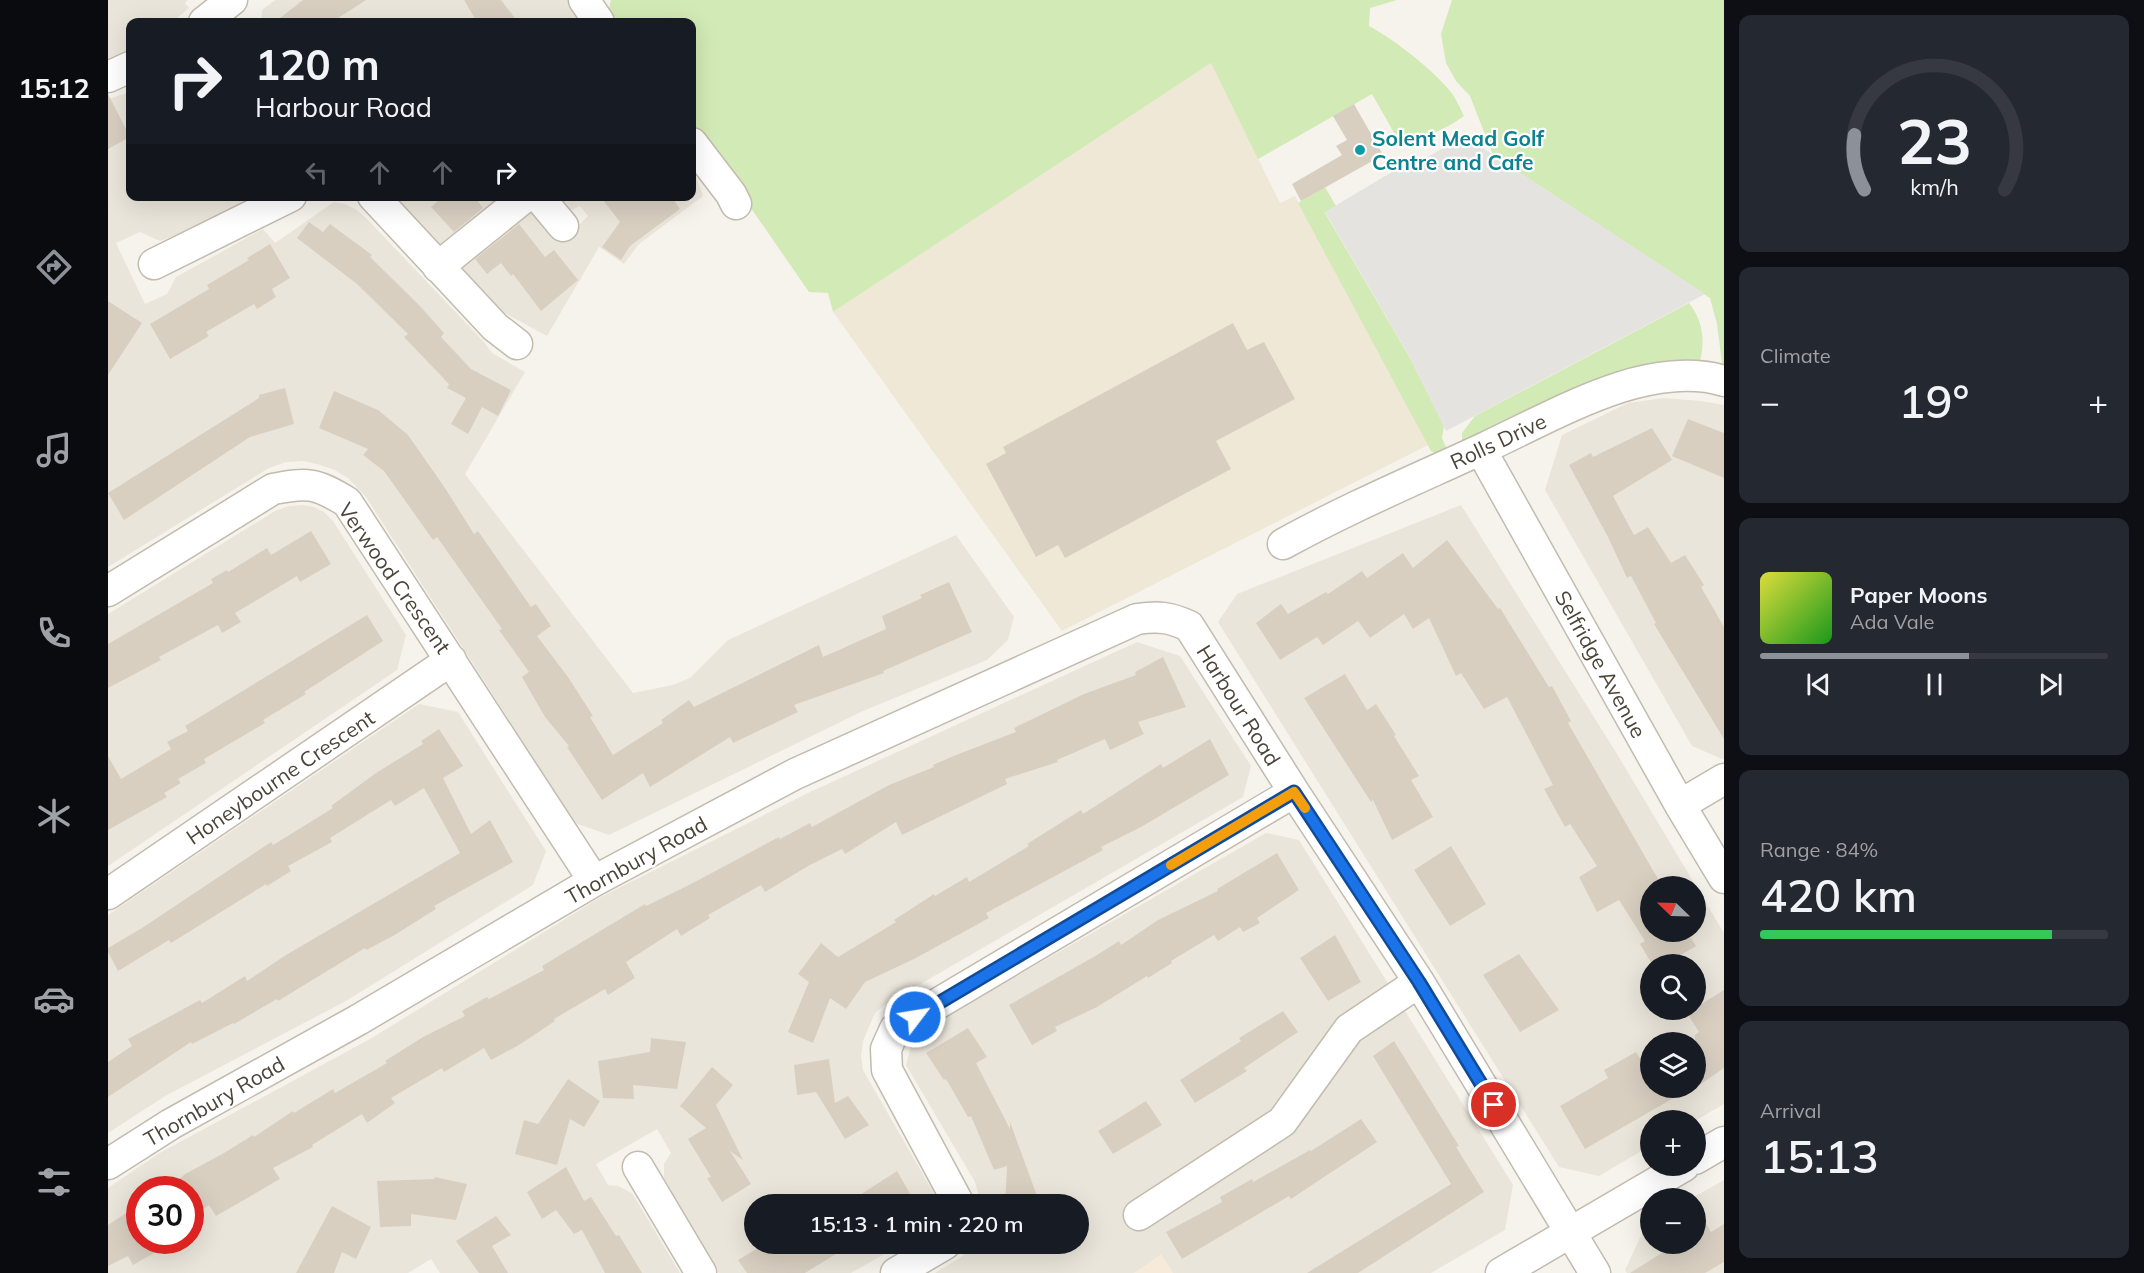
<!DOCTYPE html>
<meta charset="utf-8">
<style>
:root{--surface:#171b24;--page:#242831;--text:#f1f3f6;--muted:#9ea1a6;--line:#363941;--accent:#8c9099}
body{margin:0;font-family:Mulish,sans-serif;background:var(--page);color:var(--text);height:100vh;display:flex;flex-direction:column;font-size:22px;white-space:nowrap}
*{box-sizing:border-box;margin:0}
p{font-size:20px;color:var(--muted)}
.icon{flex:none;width:33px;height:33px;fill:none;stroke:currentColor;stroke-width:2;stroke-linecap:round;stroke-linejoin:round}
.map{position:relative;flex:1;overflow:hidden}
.panel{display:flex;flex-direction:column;gap:15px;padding:15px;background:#0d0f14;width:420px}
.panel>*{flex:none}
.hud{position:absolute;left:18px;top:18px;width:570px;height:183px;border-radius:12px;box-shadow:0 6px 24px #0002;background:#171b24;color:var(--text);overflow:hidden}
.needle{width:39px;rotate:293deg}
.tools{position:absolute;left:1532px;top:876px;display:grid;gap:12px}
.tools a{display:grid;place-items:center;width:66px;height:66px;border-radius:50%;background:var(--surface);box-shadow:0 6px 24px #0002;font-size:30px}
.speed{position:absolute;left:18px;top:1176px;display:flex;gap:12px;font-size:30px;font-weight:700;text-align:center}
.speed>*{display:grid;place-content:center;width:78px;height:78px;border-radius:50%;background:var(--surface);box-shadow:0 6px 24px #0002;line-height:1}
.speed .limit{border:9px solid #d22;background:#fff;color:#111}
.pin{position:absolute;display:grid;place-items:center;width:51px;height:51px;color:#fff;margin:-26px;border:3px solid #fff;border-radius:50%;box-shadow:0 2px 6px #0007}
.me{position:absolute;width:66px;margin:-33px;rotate:59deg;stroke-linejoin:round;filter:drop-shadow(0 0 4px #0008)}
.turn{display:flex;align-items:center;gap:21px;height:126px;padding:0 30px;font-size:27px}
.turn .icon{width:78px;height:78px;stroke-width:2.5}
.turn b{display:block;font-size:42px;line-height:51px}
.lanes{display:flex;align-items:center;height:57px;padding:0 30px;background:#0003;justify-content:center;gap:30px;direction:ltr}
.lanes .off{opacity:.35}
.big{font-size:45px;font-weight:600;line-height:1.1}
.panel .tile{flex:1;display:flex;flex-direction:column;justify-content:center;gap:9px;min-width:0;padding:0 21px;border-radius:12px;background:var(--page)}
.panel .dial{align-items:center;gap:0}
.dial svg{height:156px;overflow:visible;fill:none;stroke:var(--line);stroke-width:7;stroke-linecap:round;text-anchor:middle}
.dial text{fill:var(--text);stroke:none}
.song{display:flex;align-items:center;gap:18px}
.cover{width:72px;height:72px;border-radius:9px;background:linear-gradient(135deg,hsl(60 70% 55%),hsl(120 70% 35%))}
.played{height:6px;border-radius:3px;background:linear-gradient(90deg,var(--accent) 60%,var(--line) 60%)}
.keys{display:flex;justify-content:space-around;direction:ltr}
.heat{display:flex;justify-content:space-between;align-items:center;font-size:33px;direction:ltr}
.charge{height:9px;border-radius:4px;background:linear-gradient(90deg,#34c759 84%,var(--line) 0)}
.trip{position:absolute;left:636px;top:1194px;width:345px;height:60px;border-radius:30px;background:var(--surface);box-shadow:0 6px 24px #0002;font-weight:600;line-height:60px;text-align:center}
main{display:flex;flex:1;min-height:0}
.tab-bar{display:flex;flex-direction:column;width:108px;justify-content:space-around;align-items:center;background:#090b0e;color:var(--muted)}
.tab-bar .icon{width:42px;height:42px}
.tab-bar .current{color:var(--accent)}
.tab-bar b{font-size:27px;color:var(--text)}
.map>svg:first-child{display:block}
.residential{fill:#eae5da;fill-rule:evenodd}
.commercial{fill:#f7ead8}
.education{fill:#efe8d6}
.green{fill:#d2eab5}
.parking{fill:#e5e3e0}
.building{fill:#d8cfc1}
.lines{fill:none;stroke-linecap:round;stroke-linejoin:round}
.minor-casing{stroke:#c2bbae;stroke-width:33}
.minor{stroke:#fff;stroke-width:30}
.route-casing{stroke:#114b97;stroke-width:15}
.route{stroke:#1a73e8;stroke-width:10}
.slow{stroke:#f59e0b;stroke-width:10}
.culture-dot{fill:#0f9aa8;stroke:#fff;stroke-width:2}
.labels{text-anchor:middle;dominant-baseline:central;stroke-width:4.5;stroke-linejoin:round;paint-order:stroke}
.culture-label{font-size:21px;font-weight:bold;fill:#0d838f;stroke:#fff;text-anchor:start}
.street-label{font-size:21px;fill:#4b4439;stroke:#fff}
</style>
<main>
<nav class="tab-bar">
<b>15:12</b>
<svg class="icon current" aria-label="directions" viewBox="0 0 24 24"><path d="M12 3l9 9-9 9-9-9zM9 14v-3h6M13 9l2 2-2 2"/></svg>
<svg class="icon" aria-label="music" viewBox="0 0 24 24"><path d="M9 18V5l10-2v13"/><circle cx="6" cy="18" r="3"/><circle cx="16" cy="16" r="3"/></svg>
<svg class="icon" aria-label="phone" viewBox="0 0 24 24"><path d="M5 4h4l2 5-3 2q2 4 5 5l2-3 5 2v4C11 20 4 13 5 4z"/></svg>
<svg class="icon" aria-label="climate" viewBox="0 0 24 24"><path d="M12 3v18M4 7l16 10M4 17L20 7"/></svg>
<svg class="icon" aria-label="car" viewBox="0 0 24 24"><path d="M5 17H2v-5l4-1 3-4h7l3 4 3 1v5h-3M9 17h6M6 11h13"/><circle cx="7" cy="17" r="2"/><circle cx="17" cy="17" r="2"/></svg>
<svg class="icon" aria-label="filters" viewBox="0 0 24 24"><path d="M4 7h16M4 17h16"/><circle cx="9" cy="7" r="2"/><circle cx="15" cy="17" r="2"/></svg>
</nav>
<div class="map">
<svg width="1616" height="1273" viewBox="0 0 1616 1273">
<rect width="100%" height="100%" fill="#f6f3ec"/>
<path class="residential" d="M0,0H80L77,3L81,8L64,22H22V52L0,61Z
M167,0H463L478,22H153L154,10Z
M22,92V196L142,197L92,226L52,241L32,232L8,243L37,304L59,294L68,277L155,229L167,243L226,202L237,204L249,210L260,220L376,342L384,353L417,372L357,474L525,693L565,685L582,678L620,640L848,535L906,617L900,640L879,660L755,711L501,835L467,823L258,497L240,478L227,470L212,465L196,461L178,462L161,468L0,567V99Z
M584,166L595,196L531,244L516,264L491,247L439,336L395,312L351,267L420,210L434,216L450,242L466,238L472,224L480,216L472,206L458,213L444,197L584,196Z
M285,197H405L333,249Z
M1556,398L1593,401L1616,405V758L1614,759L1584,746L1437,490L1454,435L1520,403Z
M195,505L206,507L216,512L225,521L298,635L289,670L0,866V614L167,511L181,506Z
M1353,505L1506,749L1616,933V1104L1587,1121L1542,1120V1146L1491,1176L1451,1167L1110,622L1129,594ZM1542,886H1587V932H1542ZM1542,964H1587V1010H1542ZM1542,1042H1587V1088H1542Z
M1029,642L1072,656L1143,766L1135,797L778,1004L767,1013L755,1041L753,1056L755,1070L828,1197L826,1204H646V1244H794L743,1273H611L556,1178V1164L563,1153L549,1129L488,1164L500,1185L510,1186L524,1193L572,1273H332L323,1259L300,1273H0V1188L50,1154L262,1039L493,897L700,793ZM32,1190H82V1240H32Z
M311,704L350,712L438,851L425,885L238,1001L59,1095L0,1133V915Z
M1158,833L1191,840L1405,1185L1397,1230L1323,1273H1065L1053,1255L1026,1273H827L853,1257L862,1250L864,1244H970V1204H873L867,1182L798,1065L806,1035Z
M1616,1180V1273H1519L1517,1270L1538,1225L1542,1223V1244H1587V1198H1584Z"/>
<path class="commercial" d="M1053,1254L1065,1273H1026Z"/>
<path class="education" d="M1103,63L1172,203L1187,196L1320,445L954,631L725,312Z"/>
<path class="green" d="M503,0H1289L1262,8L1261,26C1287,40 1324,69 1342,91C1348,98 1352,108 1356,116C1338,129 1315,139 1293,145L1264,94L1150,159L1103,63L725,312L720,293L701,292L584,123V22H511L501,9Z
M1344,0H1616V364L1614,363L1609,324L1602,298L1385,155L1362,96L1348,81L1338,63L1333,34Z
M1217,187L1228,206L1217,213L1301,356L1336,426L1334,438L1341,454L1330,455L1323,451L1190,203Z
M1581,303C1595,321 1598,342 1591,364L1354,446V433L1367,416Z"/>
<path class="parking" d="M1361,134L1367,143L1597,294L1338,431L1299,352L1217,212L1302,161L1305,165Z"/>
<path class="building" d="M195,0H258L224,22H167Z
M356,0H393L410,22H369Z
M0,94L22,137L0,149Z
M1246,104L1275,155L1193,201L1184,184L1234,155L1228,146L1239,140L1225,116Z
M336,196H366L375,208L346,232L323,207Z
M492,196H563L572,209L522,246L513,260L494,247L512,222Z
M201,222L215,232L222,224L264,255L262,257L311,305L336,333L333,337L363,369L403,390L390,416L374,407L360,434L343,424L358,398L339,388L341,384L296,337L300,334L249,284L189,238Z
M411,224L437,257L446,250L470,280L433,311L405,274L403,276L393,263L379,274L367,259Z
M162,244L182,278L164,289L168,297L149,309L146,304L98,332L101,336L62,359L42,324L101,289L99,285L141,260L139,258Z
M0,301L34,323L0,375Z
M1125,323L1139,350L1156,342L1187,399L1108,441L1123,469L957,558L950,545L928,557L878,464L898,453L895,447Z
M177,388L186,424L142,437L16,520L0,493L151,398V395Z
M226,391L270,410L300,435L337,488L366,534L370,531L423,607L428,604L443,626L429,636L460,677L485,716L482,717L505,755L555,723L553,720L581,700L586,707L711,645L715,657L778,629L774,616L814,598L812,595L841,582L864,632L775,671L776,673L686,705L690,712L625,743L622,737L542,787L535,773L494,800L459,747L461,746L437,717L414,677L421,672L391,630L394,629L329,537L325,540L276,471L255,455L260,449L211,428Z
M1580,419L1616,433V478L1564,456Z
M1544,428L1564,460L1505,496L1526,535L1540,527L1563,563L1577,555L1596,585L1593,587L1616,627V739L1546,624L1548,623L1523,576L1519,578L1500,537L1461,465L1483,453L1485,457Z
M203,531L223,564L192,582L189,576L127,613L133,622L114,633L110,625L51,657L53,660L0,688V644L105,583L103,579L119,570L120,572L159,548L163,555Z
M1339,540L1390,609L1392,608L1441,687L1444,686L1463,721L1460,723L1554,886H1542V932H1579L1588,946L1571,956L1576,964H1544L1532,944L1537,941L1511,900L1489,912L1471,877L1489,866L1462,824L1457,827L1436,789L1445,785L1399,697L1376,709L1353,673L1348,676L1321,618L1305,629L1296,614L1262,638L1250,621L1215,645L1209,637L1172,660L1148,623L1173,604L1180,614L1218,592L1220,594L1254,571L1259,578L1295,553L1305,568Z
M259,615L275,641L196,692L198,694L155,720L157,723L96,759L98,763L70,779L73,783L56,793L59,797L0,830V756L13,779L63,749L59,742L80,731L77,726Z
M1055,657L1078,707L1030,722L1036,734L1002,750L997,739L949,760L950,762L897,779L899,784L794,835L788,822L737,854L734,849L700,866L657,892L653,885L600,915L602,918L573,936L569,929L518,962L527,978L500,995L497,989L446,1019L447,1021L411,1045L383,1060L376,1048L336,1072L334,1068L283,1098L287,1103L259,1123L254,1114L204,1145L205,1147L165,1168L172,1179L108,1216L101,1205L82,1218V1190H60L77,1174L116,1153L145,1135L146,1137L185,1111L186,1113L225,1089L227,1093L279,1063L277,1061L315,1037L357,1016L354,1011L379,997L381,999L436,970L434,966L537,904L538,906L583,884L671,837L672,839L702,823L704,827L781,785L826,767L825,765L848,755L908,732L906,728L976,694L1028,675L1027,672Z
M1237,674L1259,710L1268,704L1288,735L1286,736L1311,776L1303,780L1325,817L1284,840L1265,800L1263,802L1196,698Z
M331,729L355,766L335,778L363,834L382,820L405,862L326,906L328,909L285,936L258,950L257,948L170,1001L169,999L126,1024L125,1023L84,1044L83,1042L0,1097V1062L24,1046L20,1039L92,1000L94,1003L137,976L139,981L178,955L352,853L316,788L287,806L283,800L222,838L224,842L180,866L183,871L159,886L158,884L63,943L61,940L10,971L0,952V948L34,928L163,842L165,845L225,808L223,806L268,773L315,744L313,741Z
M1102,739L1121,775L1033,827L993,847L995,850L975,861L878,913L881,918L806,959L757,982L738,1009L722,998L705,1043L680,1032L701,982L690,974L713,943L730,957L788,922L786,920L826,894L827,896L859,877L861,882L921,846L919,844L973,810L975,814L1053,764L1055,768Z
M1343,846L1378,904L1342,926L1306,870Z
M1169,853L1191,890L1149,918L1152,923L1135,932L1132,927L1110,941L1106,935L1063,961L1064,963L1040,978L1039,976L989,1007L947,1027L949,1031L924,1045L901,1005L989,955L1011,941L1013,945L1050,920L1110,891L1109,889Z
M1227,935L1253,982L1220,1001L1192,958Z
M1411,954L1451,1010L1412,1032L1375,975Z
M1616,990V1068L1587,1088V1035L1591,1032L1579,1013Z
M1175,1011L1190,1032L1136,1068L1139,1071L1087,1103L1072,1080L1133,1041L1131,1038Z
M860,1028L879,1057L868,1063L902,1129V1122L932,1204H897L899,1166L886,1170L863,1116L860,1117L838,1079L836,1080L818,1053Z
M543,1038L578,1042L569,1089L525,1085L526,1099L495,1098L490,1061L542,1052Z
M1286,1041L1351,1146L1348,1147L1376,1192L1250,1273H1199L1343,1184L1265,1056Z
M1528,1052L1542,1075V1088H1583L1477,1149L1452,1106L1500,1078L1496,1070Z
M721,1059L727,1103L740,1096L761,1125L737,1139L708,1092L689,1095L686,1065Z
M604,1067L625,1085L608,1105L635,1160L622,1151L643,1184L614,1202L599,1178L603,1177L580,1139L598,1128L572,1106Z
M460,1079L492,1101L476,1127L462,1119L449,1165L407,1154L416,1120L430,1124Z
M1038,1101L1054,1125L1005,1154L990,1131Z
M1253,1119L1269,1142L1183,1199L1181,1196L1074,1259L1058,1232L1114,1202L1112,1197L1144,1179L1145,1182L1202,1150L1203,1151Z
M458,1167L476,1201L483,1197L508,1236L511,1235L534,1273H497L474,1230L466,1234L448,1210L434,1219L419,1192Z
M789,1171L808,1204H738Z
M327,1177L359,1184L348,1220L303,1214V1226L272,1227L269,1181L326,1179Z
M32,1204V1240H69L25,1265L20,1256L0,1266V1225Z
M1587,1205L1603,1232L1616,1224V1262L1597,1273H1522L1568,1244H1587Z
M224,1206L263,1227L248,1259L234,1252L226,1273H188Z
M388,1216L403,1235L384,1246L400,1273H371L348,1241Z
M657,1244H744L697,1273H639L630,1260Z"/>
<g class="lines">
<g class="minor-casing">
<path id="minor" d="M476,0L491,22
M96,22L124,0
M0,77L22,67
M584,143L623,194L628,204
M265,196L387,327L409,344
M430,196L455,226
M46,264L183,196
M330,267L418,196
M1373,450L1572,805L1616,878
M1175,544C1240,508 1309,479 1376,448C1421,427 1466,402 1513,387C1544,377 1584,371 1616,381
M0,591L165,489C200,482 208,483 239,502L486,881
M1572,805L1616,779
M0,894L343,660
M1587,1159L1616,1142
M0,1164L63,1124L250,1020L486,881L687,774L1029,619C1051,616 1061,617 1081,626L1186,792L1311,982L1487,1273
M530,1167L593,1273
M851,1204L779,1070L778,1049L787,1029L1186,792
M1031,1215L1174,1122L1241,1029L1311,982
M788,1273L837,1244
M1393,1273L1576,1166"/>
</g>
<use href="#minor" class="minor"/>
</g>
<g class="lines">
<g class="route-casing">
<path id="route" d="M807,1017L1186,792L1311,982L1386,1105"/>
</g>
<use href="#route" class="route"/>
<path class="slow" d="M1063,865L1186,792L1197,808"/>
</g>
<circle class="culture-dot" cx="1252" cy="150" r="6"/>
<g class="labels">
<g class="culture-label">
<text x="1264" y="138">Solent Mead Golf<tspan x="1264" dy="24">Centre and Cafe</tspan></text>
</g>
<g class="street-label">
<text transform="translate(1390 441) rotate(-25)">Rolls Drive</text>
<text transform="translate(287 578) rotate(55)">Verwood Crescent</text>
<text transform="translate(1493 664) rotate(61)">Selfridge Avenue</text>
<text transform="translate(1131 705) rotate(58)">Harbour Road</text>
<text transform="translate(172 777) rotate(-34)">Honeybourne Crescent</text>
<text transform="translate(528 860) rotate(-29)">Thornbury Road</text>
<text transform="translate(106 1101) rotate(-30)">Thornbury Road</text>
</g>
</g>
</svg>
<div class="tools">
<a><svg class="needle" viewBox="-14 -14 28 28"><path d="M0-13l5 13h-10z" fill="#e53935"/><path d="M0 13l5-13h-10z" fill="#9ea1a6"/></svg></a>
<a><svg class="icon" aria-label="search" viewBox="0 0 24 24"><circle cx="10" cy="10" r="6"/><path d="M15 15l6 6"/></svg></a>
<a><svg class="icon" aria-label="layers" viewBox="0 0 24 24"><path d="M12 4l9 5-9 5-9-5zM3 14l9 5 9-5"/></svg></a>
<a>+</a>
<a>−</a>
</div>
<div class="speed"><div class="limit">30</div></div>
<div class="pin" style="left:1386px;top:1105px;background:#d93025"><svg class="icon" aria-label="arrive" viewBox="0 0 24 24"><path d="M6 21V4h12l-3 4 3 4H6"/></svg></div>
<svg class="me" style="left:807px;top:1017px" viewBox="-20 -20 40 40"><circle r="17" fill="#1a73e8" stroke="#fff" stroke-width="3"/><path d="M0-11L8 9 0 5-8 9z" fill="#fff"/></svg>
<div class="trip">15:13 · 1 min · 220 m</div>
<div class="hud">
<div class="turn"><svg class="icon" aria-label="right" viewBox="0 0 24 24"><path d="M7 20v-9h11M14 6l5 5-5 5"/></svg><div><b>120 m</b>Harbour Road</div></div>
<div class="lanes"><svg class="icon off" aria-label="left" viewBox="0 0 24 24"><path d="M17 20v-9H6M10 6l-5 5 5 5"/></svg><svg class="icon off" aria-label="ahead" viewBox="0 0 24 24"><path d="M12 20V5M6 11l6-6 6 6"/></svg><svg class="icon off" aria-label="ahead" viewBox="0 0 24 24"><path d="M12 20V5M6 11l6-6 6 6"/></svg><svg class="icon" aria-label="right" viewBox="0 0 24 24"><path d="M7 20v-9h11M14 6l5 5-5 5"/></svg></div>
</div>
</div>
<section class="panel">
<div class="tile dial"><svg viewBox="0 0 100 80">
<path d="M14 69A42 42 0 1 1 86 69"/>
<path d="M14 69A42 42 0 0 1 9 41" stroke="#8c9099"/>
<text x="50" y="56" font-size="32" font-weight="700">23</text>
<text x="50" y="72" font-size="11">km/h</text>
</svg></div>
<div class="tile"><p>Climate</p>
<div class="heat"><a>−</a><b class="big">19°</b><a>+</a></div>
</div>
<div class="tile">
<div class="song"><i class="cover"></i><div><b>Paper Moons</b><p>Ada Vale</p></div></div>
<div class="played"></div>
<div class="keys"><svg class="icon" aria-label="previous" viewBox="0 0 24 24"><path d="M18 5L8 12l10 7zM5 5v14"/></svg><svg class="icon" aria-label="pause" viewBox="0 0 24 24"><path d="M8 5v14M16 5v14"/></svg><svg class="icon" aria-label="next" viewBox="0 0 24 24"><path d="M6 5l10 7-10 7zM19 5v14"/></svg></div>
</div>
<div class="tile"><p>Range · 84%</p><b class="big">420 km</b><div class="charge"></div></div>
<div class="tile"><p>Arrival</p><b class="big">15:13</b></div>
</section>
</main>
